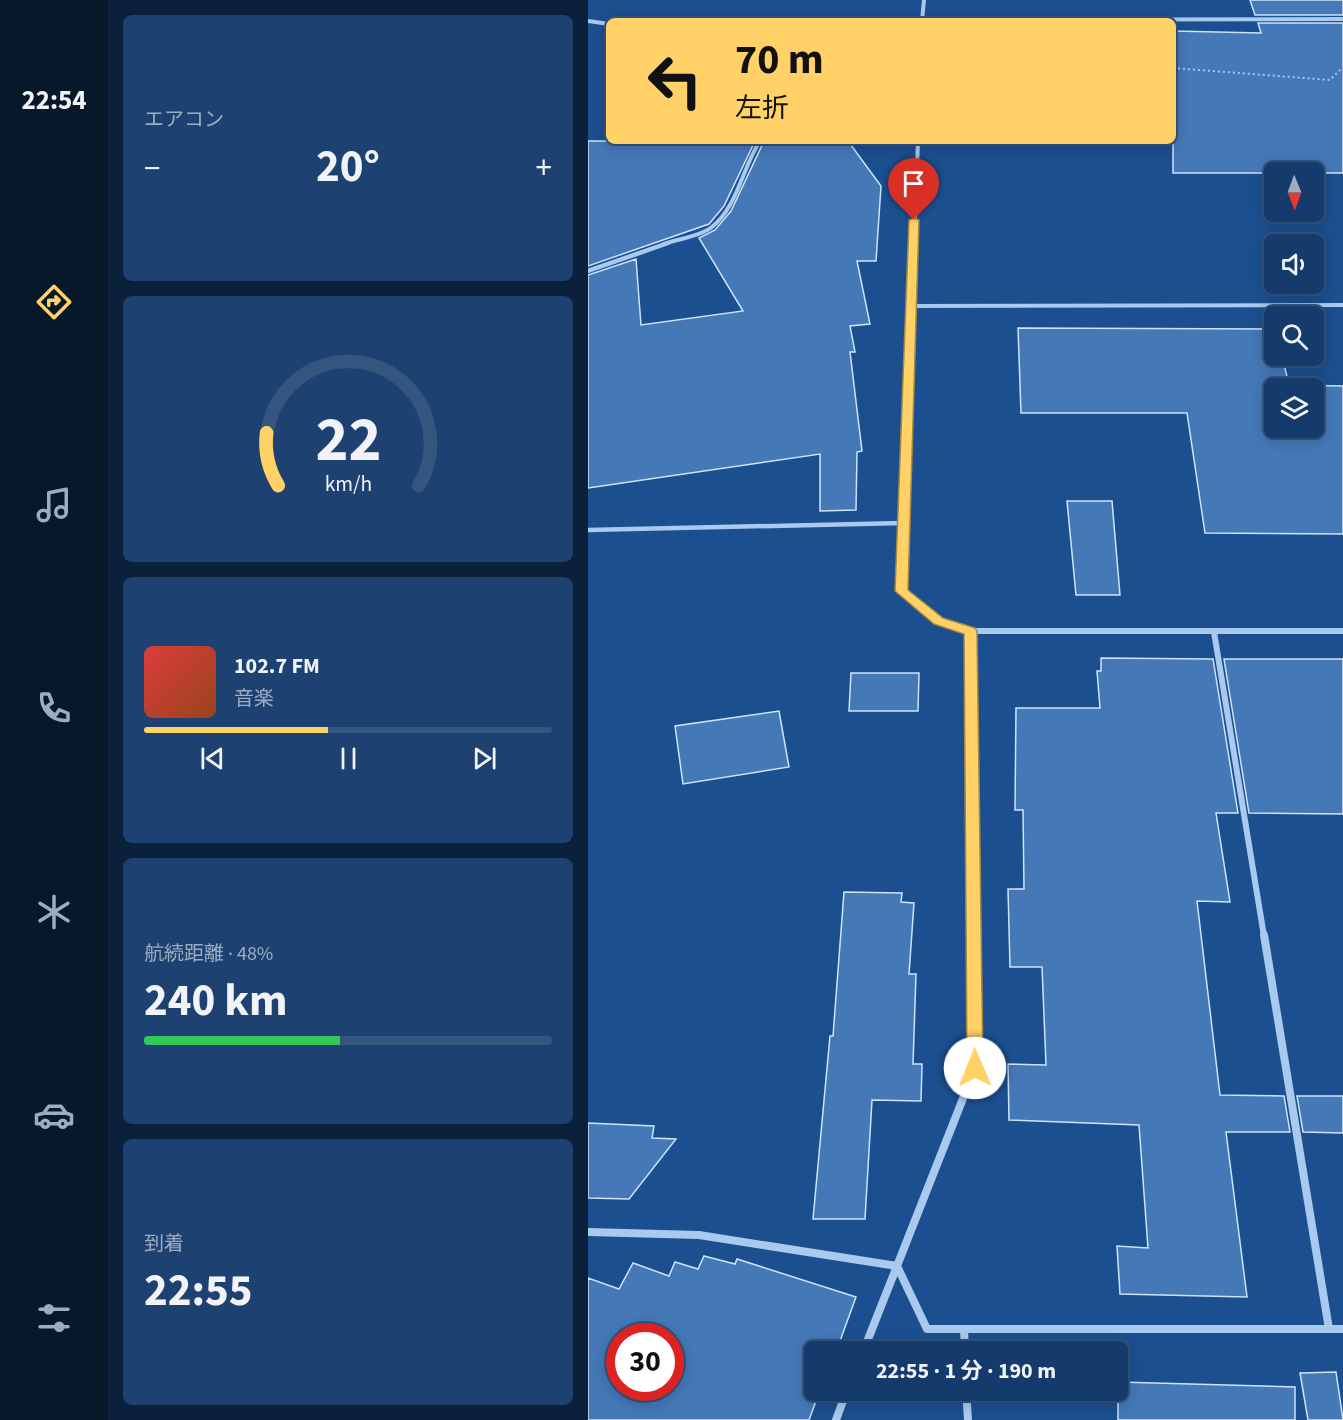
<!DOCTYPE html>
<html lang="ja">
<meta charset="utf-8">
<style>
:root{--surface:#143b6b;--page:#1d4271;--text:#f1f3f6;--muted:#9dadc1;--line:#33557e;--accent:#ffd166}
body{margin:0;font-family:"Source Sans 3","Noto Sans JP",sans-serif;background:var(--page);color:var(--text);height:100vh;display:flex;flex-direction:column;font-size:22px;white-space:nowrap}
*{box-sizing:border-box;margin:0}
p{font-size:20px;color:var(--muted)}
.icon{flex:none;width:33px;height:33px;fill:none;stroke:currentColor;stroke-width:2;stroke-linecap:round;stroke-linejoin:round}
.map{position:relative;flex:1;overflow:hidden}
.side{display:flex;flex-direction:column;gap:15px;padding:15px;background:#0b203b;width:480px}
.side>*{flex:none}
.guide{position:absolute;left:18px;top:18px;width:570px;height:126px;border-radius:9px;box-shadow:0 3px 15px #0003,0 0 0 2px var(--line);background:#ffd166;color:#111;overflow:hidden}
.needle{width:39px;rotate:179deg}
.controls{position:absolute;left:676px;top:162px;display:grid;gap:12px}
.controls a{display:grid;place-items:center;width:60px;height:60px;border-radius:9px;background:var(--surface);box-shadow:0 3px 15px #0003,0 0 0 2px var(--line);font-size:30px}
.speed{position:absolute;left:18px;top:1323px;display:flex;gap:12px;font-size:30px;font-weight:700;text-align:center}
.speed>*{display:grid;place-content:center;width:78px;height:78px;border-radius:50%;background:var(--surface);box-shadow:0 3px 15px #0003,0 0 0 2px var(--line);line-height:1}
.speed .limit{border:9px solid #d22;background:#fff;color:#111}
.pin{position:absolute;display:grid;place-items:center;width:51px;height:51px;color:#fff;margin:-62px -26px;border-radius:50% 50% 50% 0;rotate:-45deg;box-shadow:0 0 6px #0007}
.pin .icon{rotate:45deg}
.me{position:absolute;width:66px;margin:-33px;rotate:359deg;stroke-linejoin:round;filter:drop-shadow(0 0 4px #0008)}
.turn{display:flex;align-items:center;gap:21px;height:126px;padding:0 30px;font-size:27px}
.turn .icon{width:78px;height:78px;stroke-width:2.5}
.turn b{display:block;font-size:42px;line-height:51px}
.big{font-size:45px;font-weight:700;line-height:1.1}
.side .card{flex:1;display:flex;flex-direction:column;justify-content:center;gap:9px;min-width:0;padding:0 21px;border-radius:9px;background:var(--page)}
.side .dial{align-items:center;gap:0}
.dial svg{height:156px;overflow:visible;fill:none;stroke:var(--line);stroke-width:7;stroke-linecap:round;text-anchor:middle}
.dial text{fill:var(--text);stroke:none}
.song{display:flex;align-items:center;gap:18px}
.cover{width:72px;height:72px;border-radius:9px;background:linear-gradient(135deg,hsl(0 70% 55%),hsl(20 70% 35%))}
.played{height:6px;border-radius:3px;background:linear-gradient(90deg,var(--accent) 45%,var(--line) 45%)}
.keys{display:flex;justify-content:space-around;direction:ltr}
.heat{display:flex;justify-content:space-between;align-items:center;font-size:33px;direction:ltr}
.charge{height:9px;border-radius:4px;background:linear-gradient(90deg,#34c759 48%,var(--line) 0)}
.trip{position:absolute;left:216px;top:1341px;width:324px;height:60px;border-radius:9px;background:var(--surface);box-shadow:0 3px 15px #0003,0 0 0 2px var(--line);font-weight:700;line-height:60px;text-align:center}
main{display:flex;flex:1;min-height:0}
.dock{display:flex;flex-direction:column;width:108px;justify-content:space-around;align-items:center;background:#08182b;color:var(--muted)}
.dock .icon{width:42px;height:42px}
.dock .selected{color:var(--accent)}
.dock b{font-size:27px;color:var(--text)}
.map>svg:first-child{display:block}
.building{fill:#4478b7;stroke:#cfe3fa;stroke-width:1.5;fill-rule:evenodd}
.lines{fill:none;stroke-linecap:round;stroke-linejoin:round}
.path{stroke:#a9c9ee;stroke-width:2;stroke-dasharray:2 3;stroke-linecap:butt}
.minor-far3{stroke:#a9c9ee;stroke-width:4}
.minor-far2{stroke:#a9c9ee;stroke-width:4.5}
.minor-far1{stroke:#a9c9ee;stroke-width:6}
.minor{stroke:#a9c9ee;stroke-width:8}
.tertiary{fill:#a9c9ee;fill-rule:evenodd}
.route{fill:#ffd166;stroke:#a68842;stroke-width:1.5}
</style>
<main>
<nav class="dock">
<b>22:54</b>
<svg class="icon selected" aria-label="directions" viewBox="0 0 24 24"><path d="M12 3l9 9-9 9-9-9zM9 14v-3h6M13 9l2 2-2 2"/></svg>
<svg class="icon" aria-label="music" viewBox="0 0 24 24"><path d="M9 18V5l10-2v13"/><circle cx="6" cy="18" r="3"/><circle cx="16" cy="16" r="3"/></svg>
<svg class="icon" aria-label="phone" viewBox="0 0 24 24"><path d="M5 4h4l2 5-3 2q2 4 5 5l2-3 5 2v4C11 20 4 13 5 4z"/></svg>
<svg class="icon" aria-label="climate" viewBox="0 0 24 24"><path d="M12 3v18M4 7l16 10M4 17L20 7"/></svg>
<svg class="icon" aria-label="car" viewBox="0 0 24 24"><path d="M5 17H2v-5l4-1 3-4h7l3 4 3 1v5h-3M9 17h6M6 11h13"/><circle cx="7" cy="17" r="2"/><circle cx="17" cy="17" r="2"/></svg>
<svg class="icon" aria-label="filters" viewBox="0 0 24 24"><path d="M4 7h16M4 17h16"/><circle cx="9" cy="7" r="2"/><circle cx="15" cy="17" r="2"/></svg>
</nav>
<section class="side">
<div class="card"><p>エアコン</p>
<div class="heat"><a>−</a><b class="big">20°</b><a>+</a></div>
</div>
<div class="card dial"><svg viewBox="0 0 100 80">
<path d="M14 69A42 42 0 1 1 86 69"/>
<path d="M14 69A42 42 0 0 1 8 42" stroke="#ffd166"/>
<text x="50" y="56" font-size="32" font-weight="700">22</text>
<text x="50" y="72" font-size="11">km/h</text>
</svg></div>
<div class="card">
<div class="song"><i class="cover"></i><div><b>102.7 FM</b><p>音楽</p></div></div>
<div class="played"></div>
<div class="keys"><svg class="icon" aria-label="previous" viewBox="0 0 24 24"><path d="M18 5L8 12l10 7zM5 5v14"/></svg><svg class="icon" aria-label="pause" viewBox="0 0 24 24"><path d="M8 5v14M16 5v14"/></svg><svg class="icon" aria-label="next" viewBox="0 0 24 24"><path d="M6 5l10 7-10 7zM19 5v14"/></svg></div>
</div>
<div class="card"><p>航続距離 · 48%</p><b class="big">240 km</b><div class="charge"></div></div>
<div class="card"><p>到着</p><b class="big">22:55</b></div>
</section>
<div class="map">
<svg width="755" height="1420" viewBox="0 0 755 1420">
<rect width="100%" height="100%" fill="#1b4f8f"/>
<path class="building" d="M662,0H755V15H667Z
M670,23H755V173H585V31L673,33Z
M0,141H167L136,206L121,224L0,266Z
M176,141H260L293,186L288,261H269L282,324L262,326L267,352H262L274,451L269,452L268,510L232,511V454L0,488V275L48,259L53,325L155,311L111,238L127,230L143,211Z
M430,328L687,329V356H694L701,385L755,386V534L617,533L599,413H433ZM687,388H726V428H687Z
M479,501H524L532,595H488Z
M513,658L625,659L650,813H628L642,902L609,901L632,1095L696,1096L702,1132H638L659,1297L532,1294L529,1246L560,1248L551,1125L421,1120L420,1064L458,1065L454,967H422L420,889H436L435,810H427L428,708H512L509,671H513Z
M636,659H755V814L661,813Z
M263,673H331L330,711H261Z
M191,711L201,767L95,784L87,726Z
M256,892L314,893L313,902L326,903L321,974H328L325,1064H334L333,1101L284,1100L277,1219H225L242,1036H245Z
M709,1096H755V1133L715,1132Z
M0,1123L66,1126L64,1138L88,1139L41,1199L0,1198Z
M116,1256L147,1264L149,1259L268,1297L248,1352H226V1390H232L221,1420H0V1278L31,1289L45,1263L81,1276L87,1262L110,1269ZM32,1336H82V1388H32Z
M748,1372L755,1420H720L712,1373Z
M530,1382L707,1387V1420H530Z"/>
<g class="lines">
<path class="path" d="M585,68L742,80L755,67"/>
<path class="minor-far3" d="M334,20L755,19
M0,21L21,24
M334,21L336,0
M76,244C90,239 113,236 124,227C150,206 154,168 172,141
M326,244L330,141"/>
<path class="minor-far2" d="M0,271L80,243
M0,530L315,523
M315,551L326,243"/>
<path class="minor-far1" d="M316,549L314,592L350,621L382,631H755
M382,631L385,936
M626,632L676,936"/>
<path class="minor" d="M385,935L387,1068L309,1266L339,1329H755
M676,935L741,1329
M0,1232L111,1235L309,1266L275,1352
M376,1329L377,1352
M378,1390L380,1420
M248,1420L259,1390"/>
<path class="tertiary" d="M755,303V307L323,308L319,306L323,304Z"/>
</g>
<path class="route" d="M326,218L331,220L320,590L355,618L387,628L389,631L395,1068L393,1073H381L379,1068L376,634L346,624L307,591L321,220Z"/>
</svg>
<div class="controls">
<a><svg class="needle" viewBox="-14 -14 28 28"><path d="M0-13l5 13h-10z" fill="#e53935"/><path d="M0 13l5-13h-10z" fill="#9dadc1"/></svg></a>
<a><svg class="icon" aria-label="sound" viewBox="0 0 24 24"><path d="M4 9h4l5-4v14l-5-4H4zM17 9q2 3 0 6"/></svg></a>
<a><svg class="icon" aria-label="search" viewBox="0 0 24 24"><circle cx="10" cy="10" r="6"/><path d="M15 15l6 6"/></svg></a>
<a><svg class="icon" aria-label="layers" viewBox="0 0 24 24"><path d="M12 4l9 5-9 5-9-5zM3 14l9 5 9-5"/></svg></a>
</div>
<div class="speed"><div class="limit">30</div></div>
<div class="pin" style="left:326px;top:220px;background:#d93025"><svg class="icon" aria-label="arrive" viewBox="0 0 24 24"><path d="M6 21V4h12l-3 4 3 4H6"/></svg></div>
<svg class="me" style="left:387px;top:1068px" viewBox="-20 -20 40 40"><circle r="19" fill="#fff"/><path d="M0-13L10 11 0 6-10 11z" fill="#ffd166"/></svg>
<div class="trip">22:55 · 1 分 · 190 m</div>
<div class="guide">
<div class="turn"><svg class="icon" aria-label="left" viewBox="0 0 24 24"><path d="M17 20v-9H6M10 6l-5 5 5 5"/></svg><div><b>70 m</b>左折</div></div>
</div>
</div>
</main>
